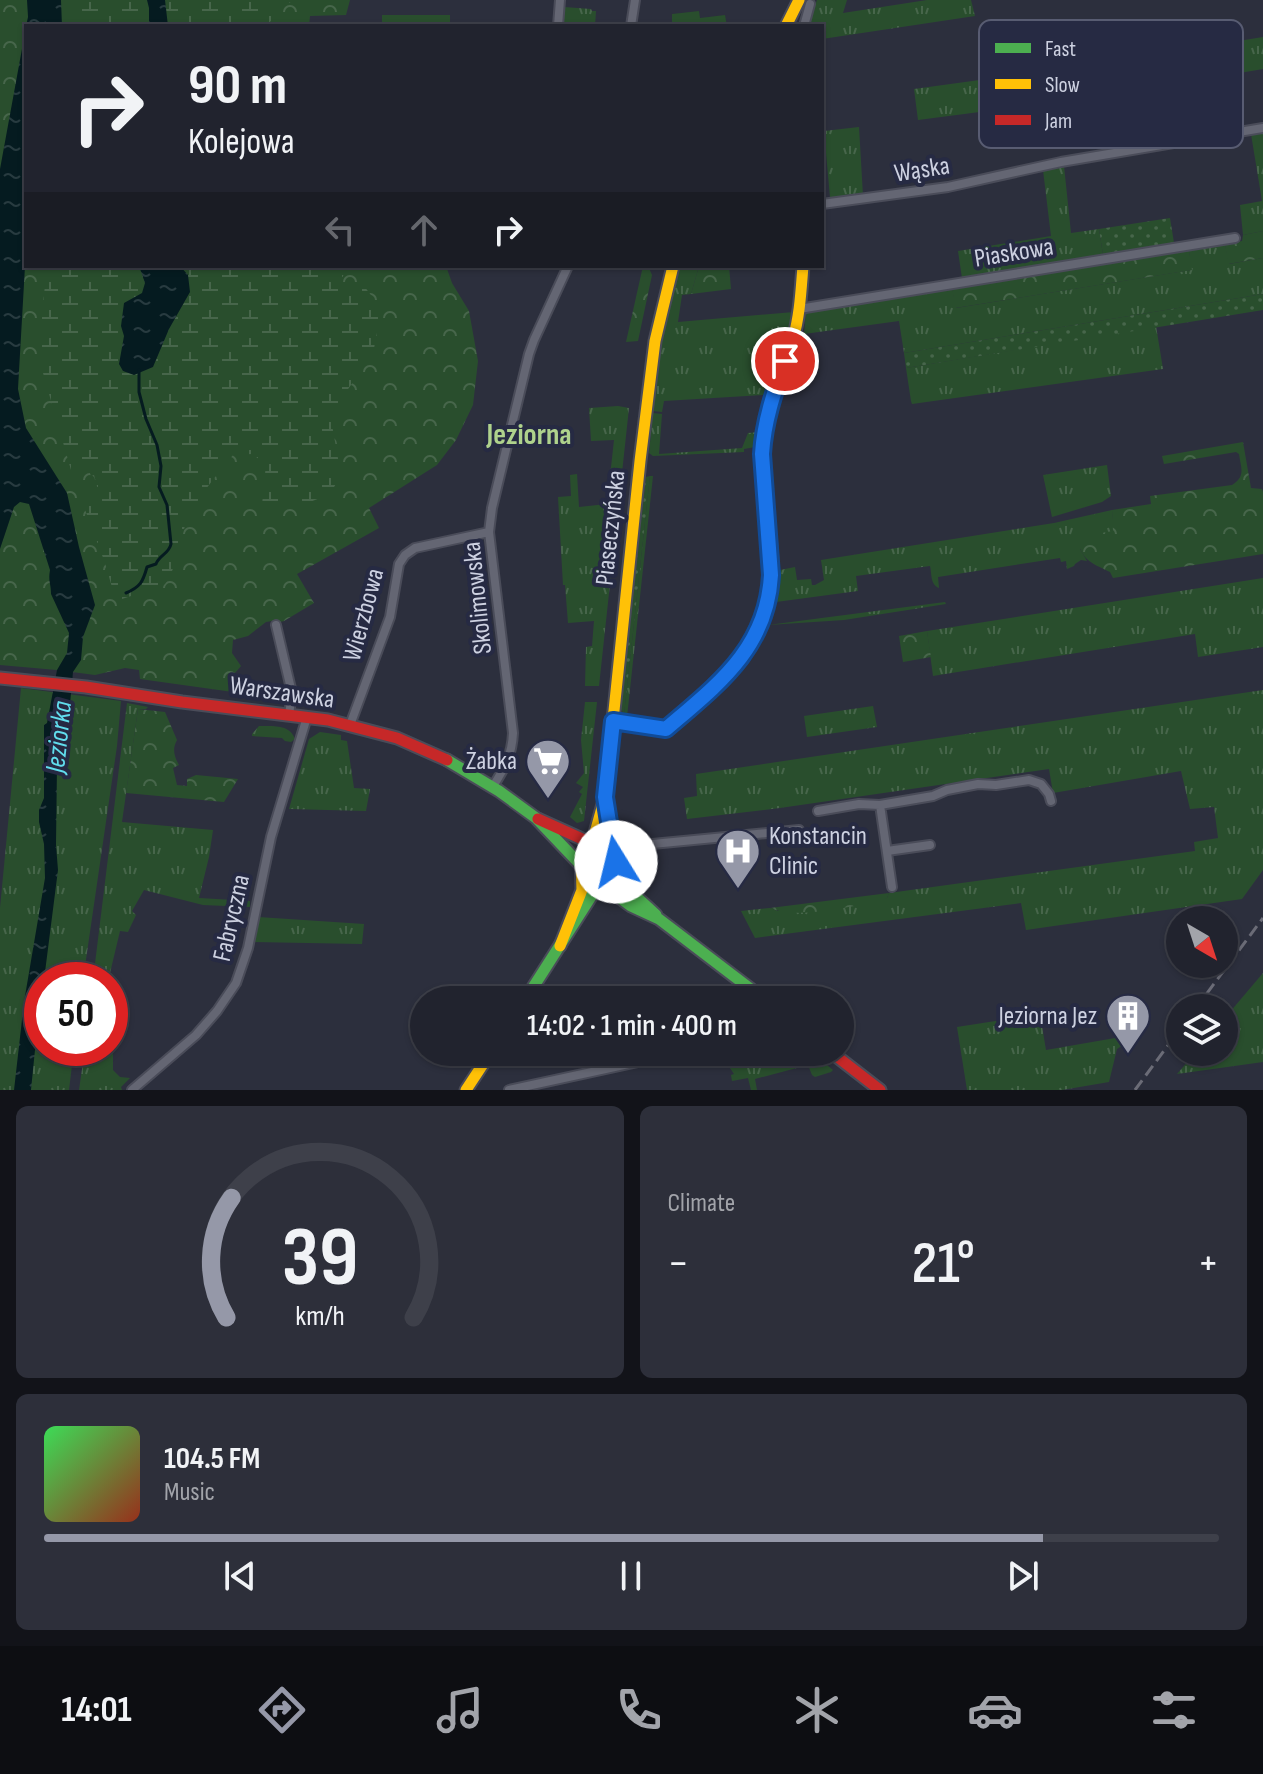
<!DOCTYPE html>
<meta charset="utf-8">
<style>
:root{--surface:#21232e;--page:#2d2f3a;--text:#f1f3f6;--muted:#a2a4aa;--line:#3e404a;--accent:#9598a8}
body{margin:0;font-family:"Sofia Sans Condensed",sans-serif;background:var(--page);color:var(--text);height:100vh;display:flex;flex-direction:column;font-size:30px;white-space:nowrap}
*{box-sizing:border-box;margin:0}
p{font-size:26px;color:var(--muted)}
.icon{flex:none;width:44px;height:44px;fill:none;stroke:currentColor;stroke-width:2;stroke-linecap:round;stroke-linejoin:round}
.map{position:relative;height:1090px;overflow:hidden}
.sheet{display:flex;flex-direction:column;gap:16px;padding:16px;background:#121319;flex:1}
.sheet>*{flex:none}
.banner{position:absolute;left:24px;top:24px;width:800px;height:244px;border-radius:0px;box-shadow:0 2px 6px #0004,0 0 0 2px var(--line);background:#21232e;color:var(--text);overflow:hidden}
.needle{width:52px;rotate:141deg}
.tools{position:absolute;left:1166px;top:906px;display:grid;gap:16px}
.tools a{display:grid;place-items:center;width:72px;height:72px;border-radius:50%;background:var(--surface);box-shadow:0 2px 6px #0004,0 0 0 2px var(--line);font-size:40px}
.speed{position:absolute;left:24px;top:962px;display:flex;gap:16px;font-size:40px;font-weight:700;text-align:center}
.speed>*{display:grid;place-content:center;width:104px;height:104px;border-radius:50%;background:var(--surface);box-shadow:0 2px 6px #0004,0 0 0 2px var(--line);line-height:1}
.speed .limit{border:12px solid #d22;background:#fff;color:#111}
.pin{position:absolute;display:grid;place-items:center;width:68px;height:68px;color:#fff;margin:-34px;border:4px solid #fff;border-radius:50%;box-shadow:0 2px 8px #0007}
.me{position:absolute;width:88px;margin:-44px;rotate:351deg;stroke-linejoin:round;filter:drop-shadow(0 0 6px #0008)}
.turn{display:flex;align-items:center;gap:28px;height:168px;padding:0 32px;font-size:36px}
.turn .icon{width:104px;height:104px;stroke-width:2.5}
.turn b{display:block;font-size:56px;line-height:68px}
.lanes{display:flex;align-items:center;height:76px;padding:0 32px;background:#0003;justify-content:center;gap:40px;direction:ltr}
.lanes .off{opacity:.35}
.big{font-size:60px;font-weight:600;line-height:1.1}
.sheet .card{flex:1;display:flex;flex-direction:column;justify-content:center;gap:12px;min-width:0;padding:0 28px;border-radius:12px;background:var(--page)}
.sheet .dial{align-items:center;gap:0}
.dial svg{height:208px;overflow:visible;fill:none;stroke:var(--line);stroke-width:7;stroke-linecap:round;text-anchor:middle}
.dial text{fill:var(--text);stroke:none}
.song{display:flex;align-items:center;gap:24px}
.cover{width:96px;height:96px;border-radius:12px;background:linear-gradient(135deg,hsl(130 70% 55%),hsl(10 70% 35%))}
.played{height:8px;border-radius:4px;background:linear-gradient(90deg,var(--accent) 85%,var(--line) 85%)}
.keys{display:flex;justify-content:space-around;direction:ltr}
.heat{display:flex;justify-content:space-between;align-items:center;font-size:44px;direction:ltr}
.sheet .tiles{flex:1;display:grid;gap:16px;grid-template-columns:1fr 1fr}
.card:last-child{grid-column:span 2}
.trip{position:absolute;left:410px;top:986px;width:444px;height:80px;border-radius:40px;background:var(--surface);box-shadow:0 2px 6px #0004,0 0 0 2px var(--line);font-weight:600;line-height:80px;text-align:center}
.tab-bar{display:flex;height:128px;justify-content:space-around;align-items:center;background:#0d0e12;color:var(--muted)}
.tab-bar .icon{width:56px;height:56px}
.tab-bar .selected{color:var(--accent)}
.tab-bar b{font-size:36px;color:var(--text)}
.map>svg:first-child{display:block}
.grass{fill:url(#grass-tufts)}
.forest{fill:url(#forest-crowns)}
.wetland{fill:url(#wetland-marsh)}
.garden{fill:url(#garden-dots)}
.pitch{fill:#294e2d}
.water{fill:url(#water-ripples)}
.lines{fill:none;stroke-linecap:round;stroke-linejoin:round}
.stream{stroke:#051b20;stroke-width:3}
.street-casing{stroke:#4a4c59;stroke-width:12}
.fast-casing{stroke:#4a4c59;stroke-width:15}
.slow-casing{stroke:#4a4c59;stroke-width:15}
.jam-casing{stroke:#4a4c59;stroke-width:15}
.street{stroke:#646673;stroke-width:8}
.fast{stroke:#4caf50;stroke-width:11}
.slow{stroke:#ffc107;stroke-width:11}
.jam{stroke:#c62828;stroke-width:11}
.rail{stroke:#6b6c77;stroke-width:3;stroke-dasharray:12 6;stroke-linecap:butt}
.route-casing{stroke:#114b97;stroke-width:20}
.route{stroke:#1a73e8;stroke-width:14}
.labels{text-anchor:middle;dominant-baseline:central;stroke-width:8;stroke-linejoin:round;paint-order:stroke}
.street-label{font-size:26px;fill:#cdd1e1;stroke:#262a43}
.poi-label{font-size:26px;fill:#cdd1e1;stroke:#262a43;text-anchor:end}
.water-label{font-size:28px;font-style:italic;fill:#61dded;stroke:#262a43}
.quarter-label{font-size:30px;font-weight:bold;fill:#afd28c;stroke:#262a43}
.key{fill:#262a43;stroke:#585c72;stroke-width:2}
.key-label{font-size:22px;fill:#cdd1e1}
</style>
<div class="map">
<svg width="1263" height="1090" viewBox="0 0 1263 1090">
<defs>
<pattern id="grass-tufts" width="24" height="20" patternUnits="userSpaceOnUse" patternTransform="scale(2)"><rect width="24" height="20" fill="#294e2d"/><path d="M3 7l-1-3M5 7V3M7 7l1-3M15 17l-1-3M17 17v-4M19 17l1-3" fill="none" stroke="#47664b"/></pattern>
<pattern id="forest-crowns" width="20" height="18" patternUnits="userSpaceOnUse" patternTransform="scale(2)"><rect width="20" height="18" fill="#294e2d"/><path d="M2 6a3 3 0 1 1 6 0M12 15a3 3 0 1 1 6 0" fill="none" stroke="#47664b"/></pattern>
<pattern id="wetland-marsh" width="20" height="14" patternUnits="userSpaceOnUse" patternTransform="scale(2)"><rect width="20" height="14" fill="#294e2d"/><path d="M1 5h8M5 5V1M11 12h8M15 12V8" fill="none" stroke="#47664b"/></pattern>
<pattern id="garden-dots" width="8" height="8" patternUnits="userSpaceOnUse" patternTransform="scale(2)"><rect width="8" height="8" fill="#294e2d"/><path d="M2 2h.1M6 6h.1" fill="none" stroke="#47664b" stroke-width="1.8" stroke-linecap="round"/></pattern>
<pattern id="water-ripples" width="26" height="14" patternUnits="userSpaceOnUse" patternTransform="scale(2)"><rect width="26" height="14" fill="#051b20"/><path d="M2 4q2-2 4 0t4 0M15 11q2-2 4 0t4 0" fill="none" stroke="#283b40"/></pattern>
</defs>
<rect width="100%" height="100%" fill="#2c2f3d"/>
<path class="grass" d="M817,0H847L843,13L927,0H971L975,16L822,39V26H808Z
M564,7L591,9L592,11H596L595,26H562Z
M450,15V26H382V15Z
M1263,37V69L1222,76L1230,128L1141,145L1135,90L1110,95L918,120L914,89L1097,64Z
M859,127L863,196L832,199L830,197L824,131Z
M1263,132V231L1243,235L1240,205L1262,201L1251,134Z
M1064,166L1071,233L1099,229L1103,255L962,278L958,251L1051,236L1043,170Z
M1225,244L1229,264L1263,258V294L904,353L899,321L804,334L806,311L952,287L956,308L1191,270L1189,250Z
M680,266H699L691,294L682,295L678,322L794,312L785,345L763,395L664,401L662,412L653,411L663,333Z
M1156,326L1163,369L912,404L911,401L906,368Z
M618,406L629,408L599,686H585L586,647L592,646L594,621L568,623L565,585H563L558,497L571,496L570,475L577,474L579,507L607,504L614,440L591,441L589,408Z
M653,413L662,414L659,454L742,448L748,433L758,432L757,444L755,447L744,449V452L653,456L649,453Z
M1107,465L1111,496L1102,502L1052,517L1043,475Z
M650,476H653L627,717L624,715Z
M1112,510L1114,531L1080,549L1087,561L1081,560L1075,564L1074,566L1067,569L1066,561L1061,562L1060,558L938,577L939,588C930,584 932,574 930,566L856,576L858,591L776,602L780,570L795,567L797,580L811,579L812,585H815L824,580L821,560L1054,523Z
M1263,578V647L1198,657L1195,634L933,676L927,631Z
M945,602L946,604L844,620L768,625Z
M21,688L121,701L117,746L83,980H42V1048H74L69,1090H0V908Z
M1263,690V870L1242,899L1026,930L1021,903L755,938L741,911L770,908L778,911L887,898L889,893L1195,851L1194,842L1218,838L1214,807L1190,809L1181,771L1053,793L1049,769L780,808L687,819L684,798L697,796L696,774Z
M585,702H597L584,821L577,823L570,817L582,794L579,792L583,787L576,783L584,773L581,740Z
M127,703L148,707L146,709H138L122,822L213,830L209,857L199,898L250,901V907L203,905L144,890L132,911L136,915L128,932L120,931L110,973L113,974V1070L120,1077L130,1078L121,1087L122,1090H79L85,1048H110V980H93Z
M873,706L877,727L807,737L804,716Z
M259,726C272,726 290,724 295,739L291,742L285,741L282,738L252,736V734Z
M320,732L341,735V740L347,741L354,788L370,789L366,811L289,809L309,739Z
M258,917L364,924L362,944L253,942Z
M1263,973V1062L1177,1074L1196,1052H1224V1019Z
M1040,1014L1046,1050L1121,1037L1123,1045L1117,1049L1109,1082L1062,1090H967L957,1027Z
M734,1052H811L833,1070L831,1072L815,1077L812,1075L808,1065L755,1079L757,1090H751L748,1078L732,1081L731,1075L734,1074L730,1068L736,1065L735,1062L728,1063L727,1058L734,1057Z"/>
<path class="forest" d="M0,0H350L346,15L310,16L309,26H26V266H446L452,283L469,311L478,361L473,405L456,440L437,465L369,508L379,528L297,574L314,603L284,621L273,624L272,621L266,622L248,636L233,640L232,653L241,666L235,673L233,692L140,679L139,670L125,668L95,675L57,670L0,665Z
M1263,231V258L1228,264L1225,244L1242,241L1243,235Z
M1189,250L1192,270L955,308L952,287Z
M643,266H648L652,275L638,341L626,342Z
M699,266H729L731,289L691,294Z
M1243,442L1251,488L1262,489L1263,492V554L1113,578L1110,572C1089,562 1083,561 1076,537L1113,531L1112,510L1151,504L1150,496L1232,485C1246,476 1241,468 1239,454L1236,452L1164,464L1162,456Z
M927,631L931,657L903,662L899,636Z
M138,709L165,712L177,740C172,749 174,756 179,765L173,768L177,785L187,786V779L196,775L238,779L224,802L126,793Z
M889,893L887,898L878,902C847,906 798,920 770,908Z"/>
<path class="wetland" d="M72,0H147L149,8V26H74Z
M165,0H295L282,6L267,26H168Z
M47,266H139L145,283L142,293L134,296L119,364L134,375L153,367L169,329L190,292L188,275L180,266H347L341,281L344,288L353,289L364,286L374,299L379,321L373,354L341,399L332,425L341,475L330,494L310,502L262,505L266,464L252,454L233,455C218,474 200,494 189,516C180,533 176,576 163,586C154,593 144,592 134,595C128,597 122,599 116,601L105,563L84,507L87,502L100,497L94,475L91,476L88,468L83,466L71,470L41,366L40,333Z"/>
<path class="garden" d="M1170,218L1174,243L1103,255L1099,229Z
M1263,294V310L906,368L904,353Z
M650,476L624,715L621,709L646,477Z"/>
<path class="pitch" d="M699,11L700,18L725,15L727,26H672V14Z"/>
<path class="water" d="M27,0H61L62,26H26L28,17Z
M147,0H165L168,26H149V8Z
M26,27V249L18,389L26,428L67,493L79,547L95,605L83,637L81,660L73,672L68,725L57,766L56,845L58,870L44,980H42L31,1090H14L24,1002L45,878L44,844L39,822V810L44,798V725L47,723L57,670L67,653L69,633L51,594C51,583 48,582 50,570L29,504L20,502L14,507L0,549V169Z
M139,266H180L188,275L190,292L169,329L153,367L134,375L123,371L119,364L124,336L121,326L124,303L142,293L145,283Z"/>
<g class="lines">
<path class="stream" d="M126,593C140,587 143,582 147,567L156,564C159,555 169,554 171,544L167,505L159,487L161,466L157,445L146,419L139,392V370"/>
<g class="street-casing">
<path id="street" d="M558,26L560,0
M631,26L635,0
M804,26L810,4
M822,204L948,187L1061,162L1263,128
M799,309L1235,238
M276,625L292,693L289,715
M350,725L390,617L399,564L405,555L415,548L489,532
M492,788C504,769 512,756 513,733L489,532L492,508L529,354L534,340L568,266
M880,805L892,887
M818,811L859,804L880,805L933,796L947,790L978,784L996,785L1029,780L1041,784L1049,794L1051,801
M610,846L642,845L799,830
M887,851L930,845
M132,1090L196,1035L217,1011L236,983L248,948L271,837L307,717
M509,1090L684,1052"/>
</g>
<g class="fast-casing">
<path id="fast" d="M447,760L499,791L536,818L593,878L631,906L659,919L765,1000
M606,802C610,823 609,861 619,878C626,889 647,906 656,915
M525,1000L615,859"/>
</g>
<g class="slow-casing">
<path id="slow" d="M786,26L799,0
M613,721L666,729C712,689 763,649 771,585C774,563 770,539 768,517C766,489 761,461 764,432C768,399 784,370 793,339C800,315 801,290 803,266
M560,946L582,890L581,857L593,840L605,797L640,461L655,341L673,266
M466,1090L491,1052"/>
</g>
<g class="jam-casing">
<path id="jam" d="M0,678L86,687L182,702L328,720L397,738L447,760
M538,819L611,852
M831,1052L880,1090"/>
</g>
<use href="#street" class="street"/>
<use href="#fast" class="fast"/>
<use href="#slow" class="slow"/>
<use href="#jam" class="jam"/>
<path class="rail" d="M1196,1008L1263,918
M1135,1090L1180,1029"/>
</g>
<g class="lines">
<g class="route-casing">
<path id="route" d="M616,862L610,846L609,822L605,797L613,721L666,729C717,685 767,649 771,575L762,454C764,421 774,392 785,361"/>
</g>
<use href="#route" class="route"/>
</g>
<defs>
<g id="supermarket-pin" transform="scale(2.3)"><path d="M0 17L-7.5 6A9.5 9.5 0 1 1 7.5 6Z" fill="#9598a8" stroke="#262a43"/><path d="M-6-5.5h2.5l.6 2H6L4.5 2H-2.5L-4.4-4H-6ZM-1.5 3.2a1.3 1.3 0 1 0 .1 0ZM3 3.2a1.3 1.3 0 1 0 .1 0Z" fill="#fff"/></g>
<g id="hospital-pin" transform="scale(2.3)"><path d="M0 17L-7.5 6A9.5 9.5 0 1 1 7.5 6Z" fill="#9598a8" stroke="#262a43"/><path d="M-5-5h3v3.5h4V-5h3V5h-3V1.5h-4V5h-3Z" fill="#fff"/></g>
<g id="building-pin" transform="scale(2.3)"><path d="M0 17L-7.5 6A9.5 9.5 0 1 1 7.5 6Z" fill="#9598a8" stroke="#262a43"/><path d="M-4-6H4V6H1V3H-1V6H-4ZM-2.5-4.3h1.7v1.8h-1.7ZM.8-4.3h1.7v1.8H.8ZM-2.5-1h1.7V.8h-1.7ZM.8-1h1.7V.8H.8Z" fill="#fff"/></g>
</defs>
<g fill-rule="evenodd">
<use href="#supermarket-pin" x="548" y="761"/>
<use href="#hospital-pin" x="738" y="851"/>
<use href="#building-pin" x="1128" y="1016"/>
</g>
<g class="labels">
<g class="street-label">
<text transform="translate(922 170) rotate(-9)">Wąska</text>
<text transform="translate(1014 253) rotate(-9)">Piaskowa</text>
<text transform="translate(611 528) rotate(-84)">Piaseczyńska</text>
<text transform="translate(478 598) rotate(-96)">Skolimowska</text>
<text transform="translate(364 615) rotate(-75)">Wierzbowa</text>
<text transform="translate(282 693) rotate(8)">Warszawska</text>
<text transform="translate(232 918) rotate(-77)">Fabryczna</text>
</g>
<g class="poi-label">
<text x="517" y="761">Żabka</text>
<text x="769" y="836" text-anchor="start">Konstancin<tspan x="769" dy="30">Clinic</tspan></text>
<text x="1097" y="1016">Jeziorna Jez</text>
</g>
<g class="water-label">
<text transform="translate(59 737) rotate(-84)">Jeziorka</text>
</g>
<g class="quarter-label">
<text x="529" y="435">Jeziorna</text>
</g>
</g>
<rect x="979" y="20" width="264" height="128" rx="12" class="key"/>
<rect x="995" y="43" width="36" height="10" fill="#4caf50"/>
<rect x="995" y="79" width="36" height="10" fill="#ffc107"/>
<rect x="995" y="115" width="36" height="10" fill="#c62828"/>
<g class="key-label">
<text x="1045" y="56">Fast</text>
<text x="1045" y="92">Slow</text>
<text x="1045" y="128">Jam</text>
</g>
</svg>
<div class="tools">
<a><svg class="needle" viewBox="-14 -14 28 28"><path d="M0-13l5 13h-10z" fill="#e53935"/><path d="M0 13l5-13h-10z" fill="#a2a4aa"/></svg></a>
<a><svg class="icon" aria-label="layers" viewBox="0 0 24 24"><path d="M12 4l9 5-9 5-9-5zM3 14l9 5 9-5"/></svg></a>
</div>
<div class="speed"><div class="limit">50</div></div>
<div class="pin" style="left:785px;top:361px;background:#d93025"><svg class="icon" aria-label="arrive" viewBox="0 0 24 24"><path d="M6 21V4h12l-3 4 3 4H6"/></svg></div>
<svg class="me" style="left:616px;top:862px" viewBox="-20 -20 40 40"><circle r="19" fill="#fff"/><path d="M0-13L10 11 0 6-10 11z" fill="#1a73e8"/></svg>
<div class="trip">14:02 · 1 min · 400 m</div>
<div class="banner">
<div class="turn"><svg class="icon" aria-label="right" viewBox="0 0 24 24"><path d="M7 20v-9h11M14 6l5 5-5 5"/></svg><div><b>90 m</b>Kolejowa</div></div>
<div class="lanes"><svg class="icon off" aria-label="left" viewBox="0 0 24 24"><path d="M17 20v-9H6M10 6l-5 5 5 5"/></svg><svg class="icon off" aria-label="ahead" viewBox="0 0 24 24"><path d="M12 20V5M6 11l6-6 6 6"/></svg><svg class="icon" aria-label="right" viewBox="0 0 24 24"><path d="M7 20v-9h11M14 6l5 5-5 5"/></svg></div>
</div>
</div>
<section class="sheet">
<div class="tiles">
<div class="card dial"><svg viewBox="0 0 100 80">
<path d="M14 69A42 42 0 1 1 86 69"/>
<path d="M14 69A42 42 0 0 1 16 23" stroke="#9598a8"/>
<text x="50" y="56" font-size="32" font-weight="700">39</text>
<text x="50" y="72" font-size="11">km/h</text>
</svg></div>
<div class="card"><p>Climate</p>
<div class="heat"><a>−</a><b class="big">21°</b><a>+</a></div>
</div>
<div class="card">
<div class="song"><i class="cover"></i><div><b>104.5 FM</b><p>Music</p></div></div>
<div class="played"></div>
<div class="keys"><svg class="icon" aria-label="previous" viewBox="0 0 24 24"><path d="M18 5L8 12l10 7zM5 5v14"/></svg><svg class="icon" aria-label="pause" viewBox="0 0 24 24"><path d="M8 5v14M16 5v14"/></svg><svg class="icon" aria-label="next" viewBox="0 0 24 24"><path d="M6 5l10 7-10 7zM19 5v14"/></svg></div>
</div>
</div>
</section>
<nav class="tab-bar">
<b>14:01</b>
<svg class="icon selected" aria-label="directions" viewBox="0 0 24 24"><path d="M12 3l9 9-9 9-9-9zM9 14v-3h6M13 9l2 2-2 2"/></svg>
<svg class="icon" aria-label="music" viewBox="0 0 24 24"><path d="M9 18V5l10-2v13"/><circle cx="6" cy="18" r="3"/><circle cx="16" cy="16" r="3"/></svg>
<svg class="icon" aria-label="phone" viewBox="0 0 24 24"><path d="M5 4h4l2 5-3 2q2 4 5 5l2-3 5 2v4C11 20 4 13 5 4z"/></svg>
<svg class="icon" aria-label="climate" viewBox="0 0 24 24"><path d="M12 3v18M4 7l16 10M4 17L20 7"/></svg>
<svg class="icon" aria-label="car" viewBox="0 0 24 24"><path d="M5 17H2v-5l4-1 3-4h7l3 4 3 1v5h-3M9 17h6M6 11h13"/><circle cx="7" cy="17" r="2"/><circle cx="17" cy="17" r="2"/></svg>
<svg class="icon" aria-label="filters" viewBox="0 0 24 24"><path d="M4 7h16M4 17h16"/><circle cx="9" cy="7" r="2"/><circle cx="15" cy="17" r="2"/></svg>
</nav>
